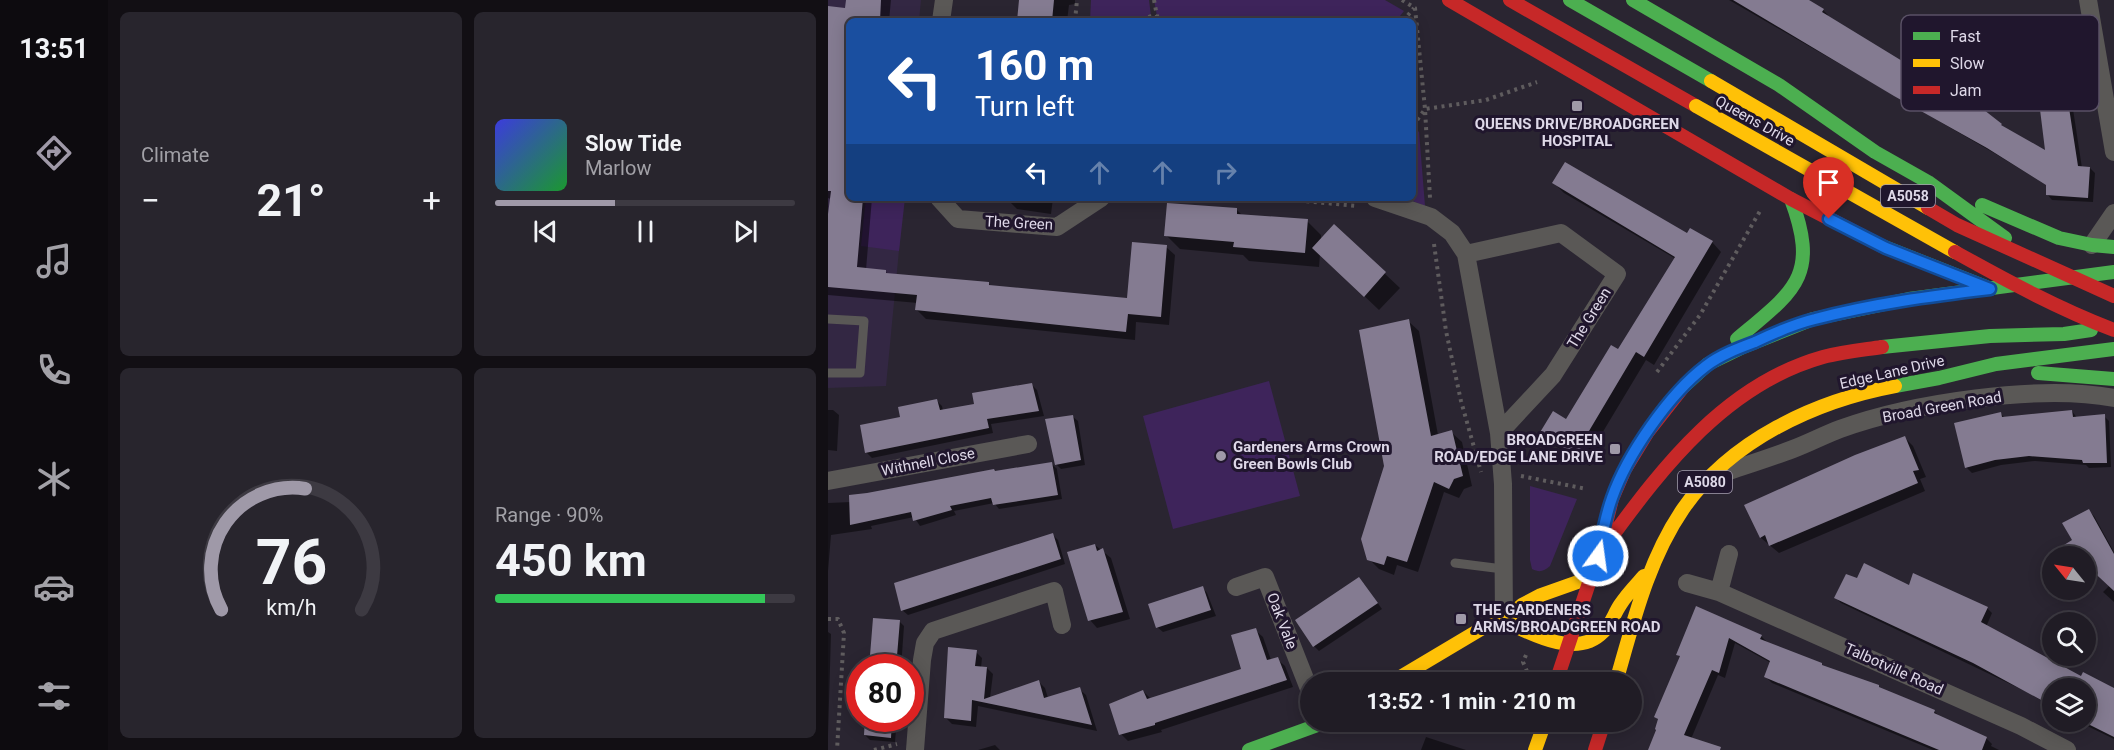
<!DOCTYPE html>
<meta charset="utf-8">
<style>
:root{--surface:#201c25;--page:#28252d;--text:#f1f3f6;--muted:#a2a1a7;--line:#3d3a42;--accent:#9f99a8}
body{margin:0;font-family:Roboto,sans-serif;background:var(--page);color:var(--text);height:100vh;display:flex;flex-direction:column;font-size:22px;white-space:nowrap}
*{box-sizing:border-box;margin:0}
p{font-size:20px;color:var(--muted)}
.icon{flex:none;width:33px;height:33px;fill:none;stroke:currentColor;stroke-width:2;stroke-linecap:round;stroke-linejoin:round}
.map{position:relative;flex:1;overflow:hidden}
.side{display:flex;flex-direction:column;gap:12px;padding:12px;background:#120f14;width:720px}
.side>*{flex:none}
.guide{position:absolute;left:18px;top:18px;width:570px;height:183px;border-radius:9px;box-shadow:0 3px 15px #0003,0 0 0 2px var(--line);background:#1a4fa0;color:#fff;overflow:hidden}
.needle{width:39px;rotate:300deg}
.buttons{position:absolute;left:1214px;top:546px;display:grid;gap:12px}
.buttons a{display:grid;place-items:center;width:54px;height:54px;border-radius:50%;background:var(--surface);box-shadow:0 3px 15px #0003,0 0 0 2px var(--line);font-size:30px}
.speed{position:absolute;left:18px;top:654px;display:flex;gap:12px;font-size:30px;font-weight:700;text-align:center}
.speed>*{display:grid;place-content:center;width:78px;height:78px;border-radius:50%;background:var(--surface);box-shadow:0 3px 15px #0003,0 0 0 2px var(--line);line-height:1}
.speed .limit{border:9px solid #d22;background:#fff;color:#111}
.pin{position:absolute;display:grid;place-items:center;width:51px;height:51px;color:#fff;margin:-62px -26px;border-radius:50% 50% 50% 0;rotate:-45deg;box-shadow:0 0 6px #0007}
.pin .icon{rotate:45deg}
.me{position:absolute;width:66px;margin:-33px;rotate:14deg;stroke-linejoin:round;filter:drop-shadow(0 0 4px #0008)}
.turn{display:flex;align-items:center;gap:21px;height:126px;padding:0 30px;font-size:27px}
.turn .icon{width:78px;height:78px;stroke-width:2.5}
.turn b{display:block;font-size:42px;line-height:51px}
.lanes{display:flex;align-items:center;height:57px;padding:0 30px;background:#0003;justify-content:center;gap:30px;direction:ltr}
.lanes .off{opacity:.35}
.big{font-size:45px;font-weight:700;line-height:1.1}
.side .tile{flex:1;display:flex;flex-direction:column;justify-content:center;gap:9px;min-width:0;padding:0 21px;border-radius:9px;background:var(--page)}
.side .dial{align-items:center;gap:0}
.dial svg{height:156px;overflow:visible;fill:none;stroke:var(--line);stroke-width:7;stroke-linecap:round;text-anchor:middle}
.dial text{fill:var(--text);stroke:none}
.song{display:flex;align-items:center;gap:18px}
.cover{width:72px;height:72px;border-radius:9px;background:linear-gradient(135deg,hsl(240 70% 55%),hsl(130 70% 35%))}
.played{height:6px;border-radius:3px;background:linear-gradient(90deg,var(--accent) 40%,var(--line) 40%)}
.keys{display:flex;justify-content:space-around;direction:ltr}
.heat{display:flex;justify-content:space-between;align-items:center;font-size:33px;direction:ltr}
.charge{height:9px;border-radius:4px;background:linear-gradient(90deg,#34c759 90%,var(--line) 0)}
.side .tiles{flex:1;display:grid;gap:12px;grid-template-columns:repeat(2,1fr)}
.trip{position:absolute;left:472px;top:672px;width:342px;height:60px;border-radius:30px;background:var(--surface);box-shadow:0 3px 15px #0003,0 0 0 2px var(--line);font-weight:700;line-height:60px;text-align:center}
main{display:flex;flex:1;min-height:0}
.tabs{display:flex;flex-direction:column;width:108px;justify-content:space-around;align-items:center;background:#0d0b0f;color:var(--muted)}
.tabs .icon{width:42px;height:42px}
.tabs .current{color:var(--accent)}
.tabs b{font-size:27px;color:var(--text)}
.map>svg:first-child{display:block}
.built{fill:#332743}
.green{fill:#3e245b}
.shadow{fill:#0007}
.building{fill:#847b91}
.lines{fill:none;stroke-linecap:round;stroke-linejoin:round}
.path{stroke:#5f5c5e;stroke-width:4;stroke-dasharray:3 4.5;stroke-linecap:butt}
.lane{stroke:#5a5856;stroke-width:9}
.street{stroke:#5a5856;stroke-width:18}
.fast{stroke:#4caf50;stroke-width:14}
.slow{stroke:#ffc107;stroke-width:14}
.jam{stroke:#c62828;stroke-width:14}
.slow-bridge{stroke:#ffc107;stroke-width:14}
.jam-bridge{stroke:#c62828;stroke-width:14}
.route-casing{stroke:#114b97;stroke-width:15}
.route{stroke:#1a73e8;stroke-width:10}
.poi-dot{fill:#9f99a8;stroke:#20162d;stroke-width:2}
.labels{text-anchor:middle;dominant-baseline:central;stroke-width:6;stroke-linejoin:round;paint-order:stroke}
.shield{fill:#20162d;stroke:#a59eb0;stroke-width:1.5}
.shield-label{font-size:14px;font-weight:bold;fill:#ded8e8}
.street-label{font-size:15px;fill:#ded8e8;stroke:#20162d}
.poi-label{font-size:15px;font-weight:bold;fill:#ded8e8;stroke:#20162d;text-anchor:start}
.key{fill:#20162d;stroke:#595065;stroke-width:1.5}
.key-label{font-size:16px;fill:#ded8e8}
</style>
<main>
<nav class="tabs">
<b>13:51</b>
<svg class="icon current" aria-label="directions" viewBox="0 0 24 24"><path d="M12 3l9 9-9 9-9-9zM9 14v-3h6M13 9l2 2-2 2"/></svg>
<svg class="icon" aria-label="music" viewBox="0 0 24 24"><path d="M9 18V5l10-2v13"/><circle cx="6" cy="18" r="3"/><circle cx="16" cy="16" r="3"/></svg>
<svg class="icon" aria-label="phone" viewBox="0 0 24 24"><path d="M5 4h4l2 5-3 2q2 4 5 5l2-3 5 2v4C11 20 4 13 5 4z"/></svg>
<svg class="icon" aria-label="climate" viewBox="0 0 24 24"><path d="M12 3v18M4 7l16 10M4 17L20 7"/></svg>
<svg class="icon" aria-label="car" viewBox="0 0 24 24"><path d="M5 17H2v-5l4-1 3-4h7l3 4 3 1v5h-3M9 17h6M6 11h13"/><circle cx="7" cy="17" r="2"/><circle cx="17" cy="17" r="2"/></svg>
<svg class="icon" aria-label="filters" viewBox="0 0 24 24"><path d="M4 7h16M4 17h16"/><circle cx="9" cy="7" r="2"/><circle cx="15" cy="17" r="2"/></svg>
</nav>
<section class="side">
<div class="tiles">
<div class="tile"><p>Climate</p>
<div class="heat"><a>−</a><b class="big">21°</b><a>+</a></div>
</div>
<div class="tile">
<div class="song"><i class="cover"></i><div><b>Slow Tide</b><p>Marlow</p></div></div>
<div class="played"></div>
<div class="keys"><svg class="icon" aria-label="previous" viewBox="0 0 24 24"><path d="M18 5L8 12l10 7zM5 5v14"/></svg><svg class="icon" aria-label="pause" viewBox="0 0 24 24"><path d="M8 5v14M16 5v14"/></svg><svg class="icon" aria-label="next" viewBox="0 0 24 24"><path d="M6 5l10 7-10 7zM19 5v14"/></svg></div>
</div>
<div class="tile dial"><svg viewBox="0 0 100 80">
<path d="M14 69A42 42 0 1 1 86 69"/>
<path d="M14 69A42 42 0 0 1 57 7" stroke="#9f99a8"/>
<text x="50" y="56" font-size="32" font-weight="700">76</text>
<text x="50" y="72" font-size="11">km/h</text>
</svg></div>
<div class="tile"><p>Range · 90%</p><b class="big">450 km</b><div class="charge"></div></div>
</div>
</section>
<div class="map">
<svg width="1286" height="750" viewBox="0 0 1286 750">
<rect width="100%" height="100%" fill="#2a2531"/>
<path class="built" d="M0,0H93L91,21H21V198H76L58,386L0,388Z"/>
<path class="green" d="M263,0H321L323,16L314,21H262Z
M326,0H557L576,11L568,21H339L329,16Z
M591,131L597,206L577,198H585V138Z
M38,198H77L71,251L33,246Z
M441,381L472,496L345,529L315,416Z
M702,486L749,499L722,566C716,571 712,573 704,569L702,560Z"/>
<path class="shadow" d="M19,0H63L61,21H21V198H44L38,270L57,271L61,275L160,283L164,287L301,300L338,247L347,255L341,325L308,322L307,340L98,319L89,310L90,303L0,295V227L3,199L0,198V8L18,10Z
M192,0H247V4L241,5L239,21H190Z
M901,0H978L995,10L1000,15L999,17L1101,79L1106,84L1105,87L1218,153L1227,19L1232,24L1254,168H1262L1267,173L1265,202L1224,200L1219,194L1220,186L1166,153Z
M726,183L859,235L884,242L893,252L826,365L818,360L770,440L775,446L762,466L722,443L713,434L739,421L791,351L848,259L736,193Z
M178,198H225L223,214L189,209Z
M409,210L415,216L479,221L493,235V240L506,226L572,288L551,310L492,254L491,267L421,261L415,255L352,249L338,235Z
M580,321L591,331L610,435L623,432L634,442L644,486L636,489L631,498L616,492L590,572L569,565L566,575L551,569L541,559Z
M204,385L209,390L216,416L163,424L165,433L44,458L38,452L74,419L109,401L114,406L115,411L148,405Z
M0,410H5L11,415L9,451L0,450Z
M1244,411L1249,418L1276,416L1281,421L1283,467L1261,468L1258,465L1207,461L1173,465L1144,473L1139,468L1127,424L1173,414L1177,418Z
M244,416L250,421L257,465L233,469L228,464L234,499L171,509L166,503L126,511L128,515L92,526L86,517L43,526L44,529L3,535L0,571V503L23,502L168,472L224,464L229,469L219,420Z
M1077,438L1085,446L1098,477L1092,479L1097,491L951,553L933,538L918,505Z
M1261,511L1266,516L1286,552V602L1275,592L1282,585L1260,565L1257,566V556H1245L1238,546L1246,541Z
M225,535L230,540L237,564L80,615L74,610Z
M267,545L283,558L302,619L269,628L262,620Z
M1030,580L1081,587L1159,608L1164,613L1158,627L1253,678L1286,690V739L1251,722H1257V688H1224V707L1199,692L1013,603L1008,598Z
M536,584L554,609L491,651L486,646Z
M374,587L379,593L388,616L335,632L329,627Z
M869,608L933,636L939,642L996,667L1050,686L1053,689L1106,711L1113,718L1158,738L1164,744L1163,746L1171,750H1105L944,683L938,677L943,663L907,643L897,678L890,675L863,739L866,750H821L831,721L828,717L853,657L850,654Z
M71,621L76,626L73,668H42Z
M427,630L435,637L443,660L449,659L457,666L465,687L333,730L334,732L300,741L293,734L315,691L323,699L415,670Z
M0,632L3,634L0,735Z
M148,652L154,658L153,668H159L165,674L162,698L211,682L217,688L220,698L251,689L258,695L269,731L150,706L148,727L124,724L118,718Z
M38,718H69L67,742L42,740L37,735Z
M598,737L638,750H593Z
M167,745L172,750H150Z"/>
<path class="building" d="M18,0H53L52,21H21V198H35L29,267L58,270V273L161,282V285L299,298L304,242L339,245L333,317L300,314L298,332L87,310L89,295L0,287V214L3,191H0V6L17,8Z
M191,0H226L224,21H189Z
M905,0H981L996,9L994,12L1102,78L1101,82L1138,105L1142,99L1174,124L1173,125L1217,150L1207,69L1206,71L1198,22L1227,17L1250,166L1262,167L1260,198L1218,195V185L1159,148L1066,96Z
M737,162L859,233L862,228L885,241L816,357L808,352L761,431L767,435L752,458L711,434L725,411L738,419L783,345L790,349L847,257L724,183Z
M339,203L409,208V214L480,219L477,253L405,247L406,242L336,236Z
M506,224L558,272L536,297L484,248Z
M581,319L603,436L624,430L635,476L626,479L621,489L606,482L579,562L559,556L556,565L539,560L533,539L556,466L531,330Z
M204,383L211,411L159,419L161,428L37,453L32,425L72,417L70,407L109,399L112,410L146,404L144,393Z
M1244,410L1245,417L1277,414L1279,463H1255L1254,460L1201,456L1167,460L1137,468L1126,423L1173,412L1174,417Z
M245,415L253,460L227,465L217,419Z
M1077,436L1091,470L1085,471L1090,483L941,546L937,535L932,538L916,505L1027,455Z
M224,462L230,495L165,505L163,498L122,506L124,510L85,521L83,512L22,525L21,495L39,493L166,469L167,471Z
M1261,509L1286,554V591L1257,564V556H1243L1236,545L1244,540L1234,523Z
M225,533L233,559L73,611L66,583Z
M267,544L269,551L275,548L295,612L260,621L239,552Z
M1036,563L1081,585L1085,573L1160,607L1153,622L1253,676L1255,672L1286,688V737L1256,722L1257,688H1224V706L1145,663L1006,598L1018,574L1029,578Z
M531,577L550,603L485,647L467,620Z
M375,586L383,610L328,628L320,604Z
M868,606L934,635L932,639L994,663V665L1051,685V687L1107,710L1106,713L1159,737L1154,750H1111L936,677L942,661L901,638L891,673L884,670L856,735L893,747L892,750H820L828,730L827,729L830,719L826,717L852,656L848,655Z
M45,618L72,620L68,668H41Z
M428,628L439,660L450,657L459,680L327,723V725L291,735L281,704L315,690L319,699L413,669L403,635Z
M120,647L149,650L147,666L159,667L156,699L211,680L216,698L252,687L264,725L144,700L143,721L116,718Z
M37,718H64L63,738L36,735Z"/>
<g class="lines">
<path class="path" d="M326,0L329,16
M574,0L587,8L597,109L602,198
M247,21L249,0
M314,21C322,14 331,15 339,21
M575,21L586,8
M585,126L597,109L658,100L709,82
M441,198L530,206
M606,244L618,331L633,401L653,472
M829,372L872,315L932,211
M693,476L759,489
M0,619H10L16,633L9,750
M698,655L695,662L701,676
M46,750L69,744"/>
<path class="lane" d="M0,319L36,321L32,373H0
M627,563L675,569"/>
<path class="street" d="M1260,0L1286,152
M113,21L116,0
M111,198L130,219L229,227L273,198
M547,198L603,217L624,233L638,254L671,433L675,484L676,621
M1264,245L1286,213
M638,254L733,233L789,274L725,375L671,433
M901,471C922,464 944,457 965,449C981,443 996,435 1012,429C1084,403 1211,384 1286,398
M0,481L200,444
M859,583L891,592L1193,726L1239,750
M408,587L437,577L483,694
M891,592L901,554
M87,750L94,660L97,643L105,631L226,591L234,625"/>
<path class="fast" d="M742,0L883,81
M805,0L951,85L1047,152L1100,182L1177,238
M1154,205L1231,238L1264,245L1286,247
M1054,246L1158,287
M909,339C966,291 992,277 963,199
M1054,347L1162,336L1236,334L1263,330
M1210,373L1286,379
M856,386L880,364L915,347L985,319L1081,299L1286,272
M1067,386L1111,378L1168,364L1286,349
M421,750L498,722"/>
<path class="slow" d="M676,621C703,634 749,659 775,632C783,625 786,614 792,605C799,594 808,585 816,576
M564,682L653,629L676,621L694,605L713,595L761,578
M788,682C805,623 820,560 855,509C903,440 987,401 1067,386
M707,750L717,722"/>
<path class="jam" d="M621,0L963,199L1054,246
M682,0L868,106
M780,542C836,465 899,384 995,357C1014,352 1034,350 1054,347
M728,682L770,556L784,499L797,469L819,433L856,386
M767,750L776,722"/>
<path class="slow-bridge" d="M883,81L1100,208
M868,106L1127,252"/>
<path class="jam-bridge" d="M1100,208L1129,225L1286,296
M1127,252C1179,281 1231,309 1286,330"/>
</g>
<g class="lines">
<g class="route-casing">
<path id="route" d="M770,556C774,537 777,517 784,498C799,455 841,394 878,366C892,355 911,348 927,342C946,333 966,324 987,319C1044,304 1103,296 1162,289L1058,248L1001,219"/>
</g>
<use href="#route" class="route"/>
</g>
<g class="poi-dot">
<rect x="743" y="100" width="12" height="12" rx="3"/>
<rect x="781" y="443" width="12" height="12" rx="3"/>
<circle cx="393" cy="456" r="6"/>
<rect x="627" y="613" width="12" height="12" rx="3"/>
</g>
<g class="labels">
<g class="shield">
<rect x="1053" y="185" width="54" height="22" rx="4.5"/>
<rect x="850" y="471" width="54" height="22" rx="4.5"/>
</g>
<g class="shield-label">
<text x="1080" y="196">A5058</text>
<text x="877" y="482">A5080</text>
</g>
<g class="street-label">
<text transform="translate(927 121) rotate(29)">Queens Drive</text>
<text transform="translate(191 223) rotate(3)">The Green</text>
<text transform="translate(761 318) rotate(-58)">The Green</text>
<text transform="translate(1064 372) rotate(-13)">Edge Lane Drive</text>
<text transform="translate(1114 407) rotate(-10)">Broad Green Road</text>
<text transform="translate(100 462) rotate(-11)">Withnell Close</text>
<text transform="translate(454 621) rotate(69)">Oak Vale</text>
<text transform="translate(1066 669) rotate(24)">Talbotville Road</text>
</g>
<g class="poi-label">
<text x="749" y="124" text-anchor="middle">QUEENS DRIVE/BROADGREEN<tspan x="749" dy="17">HOSPITAL</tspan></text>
<text x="775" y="440" text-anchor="end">BROADGREEN<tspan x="775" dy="17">ROAD/EDGE LANE DRIVE</tspan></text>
<text x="405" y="447">Gardeners Arms Crown<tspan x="405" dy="17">Green Bowls Club</tspan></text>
<text x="645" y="610">THE GARDENERS<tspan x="645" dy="17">ARMS/BROADGREEN ROAD</tspan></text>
</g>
</g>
<rect x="1073" y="15" width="198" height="96" rx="9" class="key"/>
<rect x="1085" y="32" width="27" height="8" fill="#4caf50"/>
<rect x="1085" y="59" width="27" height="8" fill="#ffc107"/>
<rect x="1085" y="86" width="27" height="8" fill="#c62828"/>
<g class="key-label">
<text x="1122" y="42">Fast</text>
<text x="1122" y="69">Slow</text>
<text x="1122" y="96">Jam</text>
</g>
</svg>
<div class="buttons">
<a><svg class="needle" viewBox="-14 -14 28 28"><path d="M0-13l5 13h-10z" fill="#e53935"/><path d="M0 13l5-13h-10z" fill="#a2a1a7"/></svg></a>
<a><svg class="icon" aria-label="search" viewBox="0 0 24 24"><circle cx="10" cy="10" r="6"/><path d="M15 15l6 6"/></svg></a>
<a><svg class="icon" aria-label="layers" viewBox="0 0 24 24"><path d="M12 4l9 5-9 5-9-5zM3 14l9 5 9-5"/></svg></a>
</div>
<div class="speed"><div class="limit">80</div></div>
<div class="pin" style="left:1001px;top:219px;background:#d93025"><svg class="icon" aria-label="arrive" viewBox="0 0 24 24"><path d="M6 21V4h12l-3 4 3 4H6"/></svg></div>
<svg class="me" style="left:770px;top:556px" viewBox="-20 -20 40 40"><circle r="17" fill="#1a73e8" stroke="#fff" stroke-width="3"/><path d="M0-11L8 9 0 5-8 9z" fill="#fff"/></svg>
<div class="trip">13:52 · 1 min · 210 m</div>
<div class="guide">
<div class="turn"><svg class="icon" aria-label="left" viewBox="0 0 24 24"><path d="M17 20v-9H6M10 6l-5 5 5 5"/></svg><div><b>160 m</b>Turn left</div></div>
<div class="lanes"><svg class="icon" aria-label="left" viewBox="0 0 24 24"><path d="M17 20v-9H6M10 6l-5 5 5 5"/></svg><svg class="icon off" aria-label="ahead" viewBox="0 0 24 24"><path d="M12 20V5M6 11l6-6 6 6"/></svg><svg class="icon off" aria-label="ahead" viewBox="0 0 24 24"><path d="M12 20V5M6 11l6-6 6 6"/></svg><svg class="icon off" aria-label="right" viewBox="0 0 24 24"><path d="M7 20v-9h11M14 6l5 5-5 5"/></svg></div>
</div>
</div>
</main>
